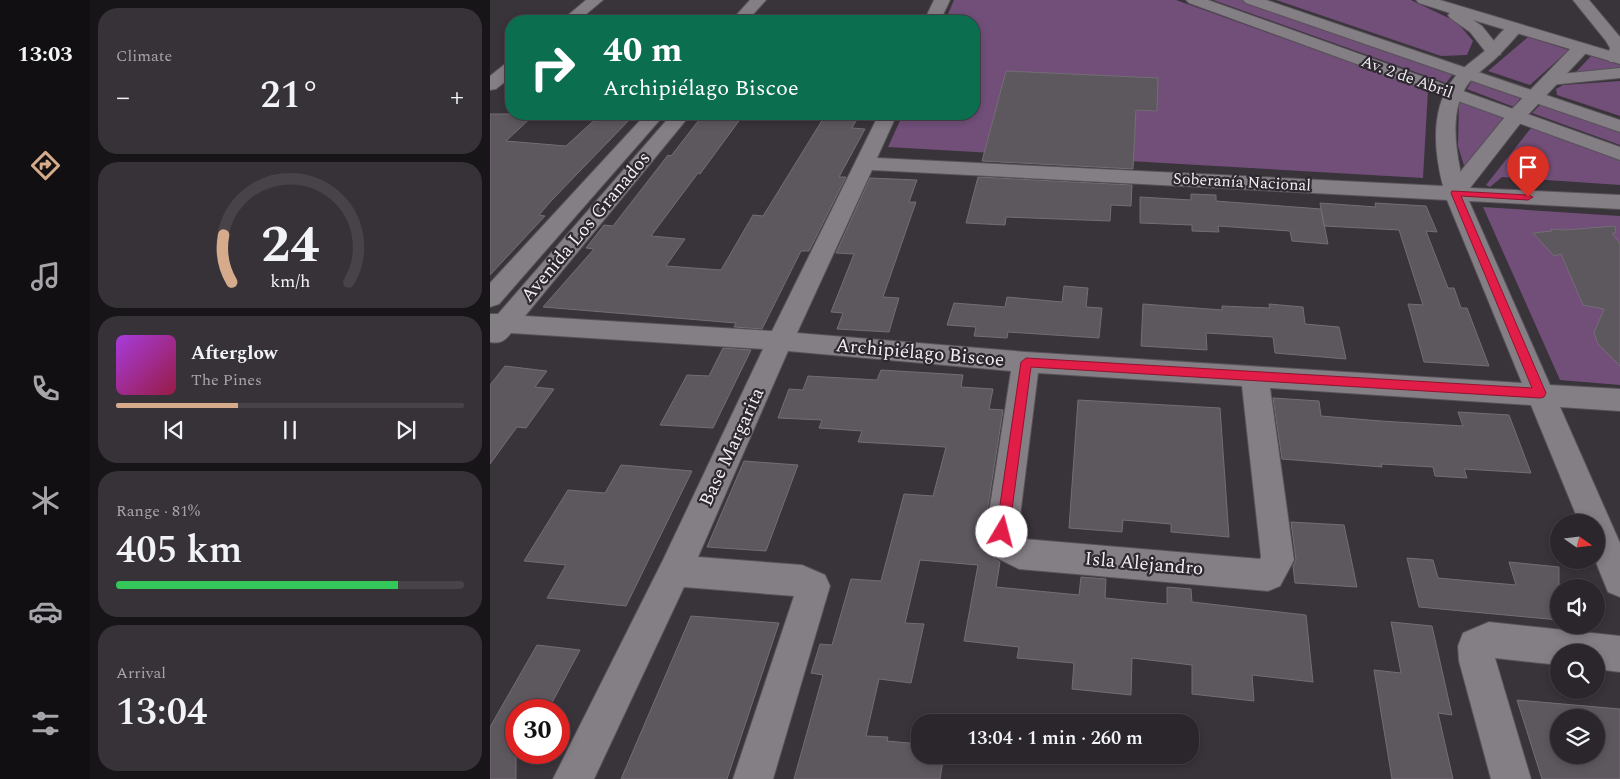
<!DOCTYPE html>
<meta charset="utf-8">
<style>
:root{--surface:#2b262c;--page:#373238;--text:#f1f3f6;--muted:#a6a5a9;--line:#474348;--accent:#d6ab8b}
body{margin:0;font-family:Spectral,serif;background:var(--page);color:var(--text);height:100vh;display:flex;flex-direction:column;font-size:19px;white-space:nowrap}
*{box-sizing:border-box;margin:0}
p{font-size:16px;color:var(--muted)}
.icon{flex:none;width:28px;height:28px;fill:none;stroke:currentColor;stroke-width:2;stroke-linecap:round;stroke-linejoin:round}
.map{position:relative;flex:1;overflow:hidden}
.details{display:flex;flex-direction:column;gap:8px;padding:8px;background:#181518;width:400px}
.details>*{flex:none}
.top-card{position:absolute;left:15px;top:15px;width:475px;height:105px;border-radius:20px;box-shadow:0 2px 8px #0003,0 0 0 1px var(--line);background:#0b6e4f;color:#fff;overflow:hidden}
.needle{width:32px;rotate:104deg}
.tools{position:absolute;left:1060px;top:514px;display:grid;gap:10px}
.tools a{display:grid;place-items:center;width:55px;height:55px;border-radius:50%;background:var(--surface);box-shadow:0 2px 8px #0003,0 0 0 1px var(--line);font-size:25px}
.speed{position:absolute;left:15px;top:699px;display:flex;gap:10px;font-size:25px;font-weight:700;text-align:center}
.speed>*{display:grid;place-content:center;width:65px;height:65px;border-radius:50%;background:var(--surface);box-shadow:0 2px 8px #0003,0 0 0 1px var(--line);line-height:1}
.speed .limit{border:8px solid #d22;background:#fff;color:#111}
.pin{position:absolute;display:grid;place-items:center;width:42px;height:42px;color:#fff;margin:-51px -21px;border-radius:50% 50% 50% 0;rotate:-45deg;box-shadow:0 0 5px #0007}
.pin .icon{rotate:45deg}
.me{position:absolute;width:55px;margin:-28px;rotate:8deg;stroke-linejoin:round;filter:drop-shadow(0 0 4px #0008)}
.turn{display:flex;align-items:center;gap:18px;height:105px;padding:0 15px;font-size:22px}
.turn .icon{width:65px;height:65px;stroke-width:2.5}
.turn b{display:block;font-size:35px;line-height:42px}
.big{font-size:38px;font-weight:600;line-height:1.1}
.details .card{flex:1;display:flex;flex-direction:column;justify-content:center;gap:8px;min-width:0;padding:0 18px;border-radius:20px;background:var(--page)}
.details .dial{align-items:center;gap:0}
.dial svg{height:130px;overflow:visible;fill:none;stroke:var(--line);stroke-width:7;stroke-linecap:round;text-anchor:middle}
.dial text{fill:var(--text);stroke:none}
.song{display:flex;align-items:center;gap:15px}
.cover{width:60px;height:60px;border-radius:8px;background:linear-gradient(135deg,hsl(280 70% 55%),hsl(340 70% 35%))}
.played{height:5px;border-radius:2px;background:linear-gradient(90deg,var(--accent) 35%,var(--line) 35%)}
.keys{display:flex;justify-content:space-around;direction:ltr}
.heat{display:flex;justify-content:space-between;align-items:center;font-size:28px;direction:ltr}
.charge{height:8px;border-radius:4px;background:linear-gradient(90deg,#34c759 81%,var(--line) 0)}
.trip{position:absolute;left:421px;top:714px;width:288px;height:50px;border-radius:20px;background:var(--surface);box-shadow:0 2px 8px #0003,0 0 0 1px var(--line);font-weight:600;line-height:50px;text-align:center}
main{display:flex;flex:1;min-height:0}
.dock{display:flex;flex-direction:column;width:90px;justify-content:space-around;align-items:center;background:#110f12;color:var(--muted)}
.dock .icon{width:35px;height:35px}
.dock .current{color:var(--accent)}
.dock b{font-size:22px;color:var(--text)}
.map>svg:first-child{display:block}
.green{fill:#714f79}
.building{fill:#5d575e;stroke:#746d75;fill-rule:evenodd}
.lines{fill:none;stroke-linecap:round;stroke-linejoin:round}
.minor-casing{stroke:#575258;stroke-width:2}
.tertiary-casing{stroke:#575258;stroke-width:2}
.secondary-casing{stroke:#575258;stroke-width:2}
.minor{fill:#847e85;fill-rule:evenodd}
.tertiary{fill:#847e85;fill-rule:evenodd}
.secondary{fill:#847e85;fill-rule:evenodd}
.route{fill:#e11d48;stroke:#92132f}
.labels{text-anchor:middle;dominant-baseline:central;stroke-width:4.5;stroke-linejoin:round;paint-order:stroke}
.far-street-label{font-size:16px;fill:#f2eff3;stroke:#2e2930}
.street-label{font-size:19px;fill:#f2eff3;stroke:#2e2930}
</style>
<main>
<nav class="dock">
<b>13:03</b>
<svg class="icon current" aria-label="directions" viewBox="0 0 24 24"><path d="M12 3l9 9-9 9-9-9zM9 14v-3h6M13 9l2 2-2 2"/></svg>
<svg class="icon" aria-label="music" viewBox="0 0 24 24"><path d="M9 18V5l10-2v13"/><circle cx="6" cy="18" r="3"/><circle cx="16" cy="16" r="3"/></svg>
<svg class="icon" aria-label="phone" viewBox="0 0 24 24"><path d="M5 4h4l2 5-3 2q2 4 5 5l2-3 5 2v4C11 20 4 13 5 4z"/></svg>
<svg class="icon" aria-label="climate" viewBox="0 0 24 24"><path d="M12 3v18M4 7l16 10M4 17L20 7"/></svg>
<svg class="icon" aria-label="car" viewBox="0 0 24 24"><path d="M5 17H2v-5l4-1 3-4h7l3 4 3 1v5h-3M9 17h6M6 11h13"/><circle cx="7" cy="17" r="2"/><circle cx="17" cy="17" r="2"/></svg>
<svg class="icon" aria-label="filters" viewBox="0 0 24 24"><path d="M4 7h16M4 17h16"/><circle cx="9" cy="7" r="2"/><circle cx="15" cy="17" r="2"/></svg>
</nav>
<section class="details">
<div class="card"><p>Climate</p>
<div class="heat"><a>−</a><b class="big">21°</b><a>+</a></div>
</div>
<div class="card dial"><svg viewBox="0 0 100 80">
<path d="M14 69A42 42 0 1 1 86 69"/>
<path d="M14 69A42 42 0 0 1 9 40" stroke="#d6ab8b"/>
<text x="50" y="56" font-size="32" font-weight="700">24</text>
<text x="50" y="72" font-size="11">km/h</text>
</svg></div>
<div class="card">
<div class="song"><i class="cover"></i><div><b>Afterglow</b><p>The Pines</p></div></div>
<div class="played"></div>
<div class="keys"><svg class="icon" aria-label="previous" viewBox="0 0 24 24"><path d="M18 5L8 12l10 7zM5 5v14"/></svg><svg class="icon" aria-label="pause" viewBox="0 0 24 24"><path d="M8 5v14M16 5v14"/></svg><svg class="icon" aria-label="next" viewBox="0 0 24 24"><path d="M6 5l10 7-10 7zM19 5v14"/></svg></div>
</div>
<div class="card"><p>Range · 81%</p><b class="big">405 km</b><div class="charge"></div></div>
<div class="card"><p>Arrival</p><b class="big">13:04</b></div>
</section>
<div class="map">
<svg width="1130" height="779" viewBox="0 0 1130 779">
<rect width="100%" height="100%" fill="#39333a"/>
<path class="green" d="M464,0H686L938,90L933,178L398,147L413,114H484V21H455Z
M723,0H752L963,74L956,83Z
M786,0H921L967,22L983,41L977,55L951,56Z
M1038,37L1079,50L1040,85L998,71Z
M1101,56L1130,65V68L1085,73Z
M982,81L1031,97L1024,107L977,89Z
M1130,81V116L1067,95L1066,89L1073,85Z
M969,100L1014,117L975,169L968,146Z
M1051,104L1130,131V145L1042,113Z
M1041,128L1130,159V185L1012,177L1000,187L996,185Z
M993,207L1130,216V385L1070,380Z"/>
<path class="building" d="M516,71L668,78L667,111L646,110L643,169L492,161Z
M0,114H45L16,141L76,146L111,114H145L61,201L49,215L55,216L0,275Z
M223,114H254L210,174L208,173L161,236L195,239L176,266L231,270L263,215L273,216L336,114H370L362,128L375,129L349,177H356L319,251H311L272,329L244,327L246,323L53,307L104,249L96,248L114,225L123,226L178,155L181,156L209,120H217Z
M488,177L642,185L641,206L621,205L620,221L516,217L515,225L476,223Z
M380,178L427,180L419,202H426L393,297L409,298L399,332L347,329L353,313L341,312L364,254L346,253Z
M701,194L726,195V201L831,209L838,244L802,241L800,231L728,226L729,232L702,231V225L650,223V197L701,200Z
M830,203L886,207L885,203L936,206L947,232L936,231L958,288H964L971,308H977L999,366L934,362L918,304L933,305L909,230L834,226Z
M1125,226L1126,232L1122,234L1130,243V366L1108,344L1104,333L1114,309L1093,305L1071,254L1064,256L1043,233L1062,231L1061,229L1075,230Z
M574,286L598,288L596,307L612,308L609,338L518,332L517,338L484,336L486,327L457,325L464,303L515,307L517,297L572,302Z
M653,304L732,310V306L780,308L779,304L813,307L815,324L849,327L856,359L785,353L783,337L716,333L717,350L651,346Z
M233,348L261,350L223,428L170,425L197,375L219,376Z
M15,366L57,371L45,387L64,389L36,428L27,427L0,464V385Z
M391,370L473,375L471,387L503,389L499,409L513,410L494,532L505,559L510,562L506,587L589,595L591,577L616,579L615,598L677,604V587L701,589L702,602L816,615L823,682L762,675L764,701L702,694V665L642,658L641,695L582,689L584,663L527,658L529,647L474,641L488,565L430,560L415,623L434,624L421,683L389,679L376,736L398,737L397,741L430,744V755H454L450,779H304L333,675L321,673L330,644L342,645L361,579L391,581L414,494L443,496L456,447L368,442L372,431L329,428L332,420L288,418L299,389L313,390L318,376L387,380Z
M783,398L829,401L831,416L891,421L973,426L968,412L1019,415L1041,473L974,469L977,478L945,476L943,467L891,464L892,467L792,459Z
M588,400L730,408L739,537L681,532V524L633,520L632,532L579,528Z
M254,461L308,465L276,551L217,547Z
M131,465L202,471L136,606L57,598L76,565L34,561L78,490L115,493Z
M801,522L854,525L867,587L805,583L803,566L806,560Z
M917,558L943,560L948,578L1026,585L1019,562L1069,567V620L929,607Z
M201,616L289,623L237,779H131Z
M901,622L942,626L962,715L948,713L963,779H902L884,670L911,673Z
M47,645L90,650L58,710H26V779H0V727Z
M1027,700L1130,709V779H1052ZM1069,718H1106V755H1069Z"/>
<g class="lines">
<g class="minor-casing">
<path id="minor" d="M96,0H113L88,21H71Z
M260,0H276L257,21H241Z
M444,0H460L450,21H434Z
M1083,0H1099L1130,37V62H1120L1117,58L1120,48L1116,41Z
M1024,24L1030,26L1032,29L1030,32C1023,40 1016,48 1009,55C999,66 984,74 976,87C961,111 965,143 970,169V172L1019,112L1085,44H1097L1099,48L1097,52L1033,120L980,188L1130,195V209L979,201L1060,385L1130,389V411L1070,407L1130,543V597L1118,592L1105,560H1106V522H1089L1041,405L780,388L804,560L790,586L778,591L529,569L507,558L496,532L521,371L298,351L208,557L312,565L335,575L340,586L283,779H243L304,596L194,587L104,779H63L173,560L273,349L21,333C15,341 10,344 0,342V314H8L182,114H201L35,316L282,331L389,114H407L387,158L953,186C944,151 940,108 964,78C973,67 985,59 996,50C1005,41 1012,27 1024,24ZM382,170L957,200L1032,383L536,352L307,333ZM548,373L752,386L771,557L770,559L534,539L530,537L528,532Z
M21,63V77L6,89L0,90V76L15,64Z
M156,114H175L9,304L0,307V283Z
M999,622L1130,636V672L1106,669V652H1069V665L1005,658L1041,779H1001L969,661L968,646L973,633Z"/>
</g>
<g class="tertiary-casing">
<path id="tertiary" d="M926,0H950L1130,54V64L983,20L992,26L1012,51L1010,55H998L980,32L960,18L958,15L960,13L929,3Z
M1130,68V78L1060,85L1054,84L1051,80L1054,76L1060,75Z"/>
</g>
<g class="secondary-casing">
<path id="secondary" d="M696,0H718L1130,147V160L699,3Z
M753,0H776L1130,120V132L756,3Z"/>
</g>
<use href="#minor" class="minor"/>
<use href="#tertiary" class="tertiary"/>
<use href="#secondary" class="secondary"/>
</g>
<path class="route" d="M962,191L1038,195L1043,197L1038,200L971,196L1056,393L1054,397L1050,398L541,367L519,532L517,536L512,538L508,536L506,532L531,362L536,358L1042,388L961,193Z"/>
<g class="labels">
<g class="far-street-label">
<text transform="translate(917 77) rotate(20)">Av. 2 de Abril</text>
<text transform="translate(752 182) rotate(3)">Soberanía Nacional</text>
</g>
<g class="street-label">
<text transform="translate(96 227) rotate(-50)">Avenida Los Granados</text>
<text transform="translate(430 353) rotate(5)">Archipiélago Biscoe</text>
<text transform="translate(242 447) rotate(-65)">Base Margarita</text>
<text transform="translate(654 564) rotate(5)">Isla Alejandro</text>
</g>
</g>
</svg>
<div class="tools">
<a><svg class="needle" viewBox="-14 -14 28 28"><path d="M0-13l5 13h-10z" fill="#e53935"/><path d="M0 13l5-13h-10z" fill="#a6a5a9"/></svg></a>
<a><svg class="icon" aria-label="sound" viewBox="0 0 24 24"><path d="M4 9h4l5-4v14l-5-4H4zM17 9q2 3 0 6"/></svg></a>
<a><svg class="icon" aria-label="search" viewBox="0 0 24 24"><circle cx="10" cy="10" r="6"/><path d="M15 15l6 6"/></svg></a>
<a><svg class="icon" aria-label="layers" viewBox="0 0 24 24"><path d="M12 4l9 5-9 5-9-5zM3 14l9 5 9-5"/></svg></a>
</div>
<div class="speed"><div class="limit">30</div></div>
<div class="pin" style="left:1038px;top:197px;background:#d93025"><svg class="icon" aria-label="arrive" viewBox="0 0 24 24"><path d="M6 21V4h12l-3 4 3 4H6"/></svg></div>
<svg class="me" style="left:512px;top:532px" viewBox="-20 -20 40 40"><circle r="19" fill="#fff"/><path d="M0-13L10 11 0 6-10 11z" fill="#e11d48"/></svg>
<div class="trip">13:04 · 1 min · 260 m</div>
<div class="top-card">
<div class="turn"><svg class="icon" aria-label="right" viewBox="0 0 24 24"><path d="M7 20v-9h11M14 6l5 5-5 5"/></svg><div><b>40 m</b>Archipiélago Biscoe</div></div>
</div>
</div>
</main>
